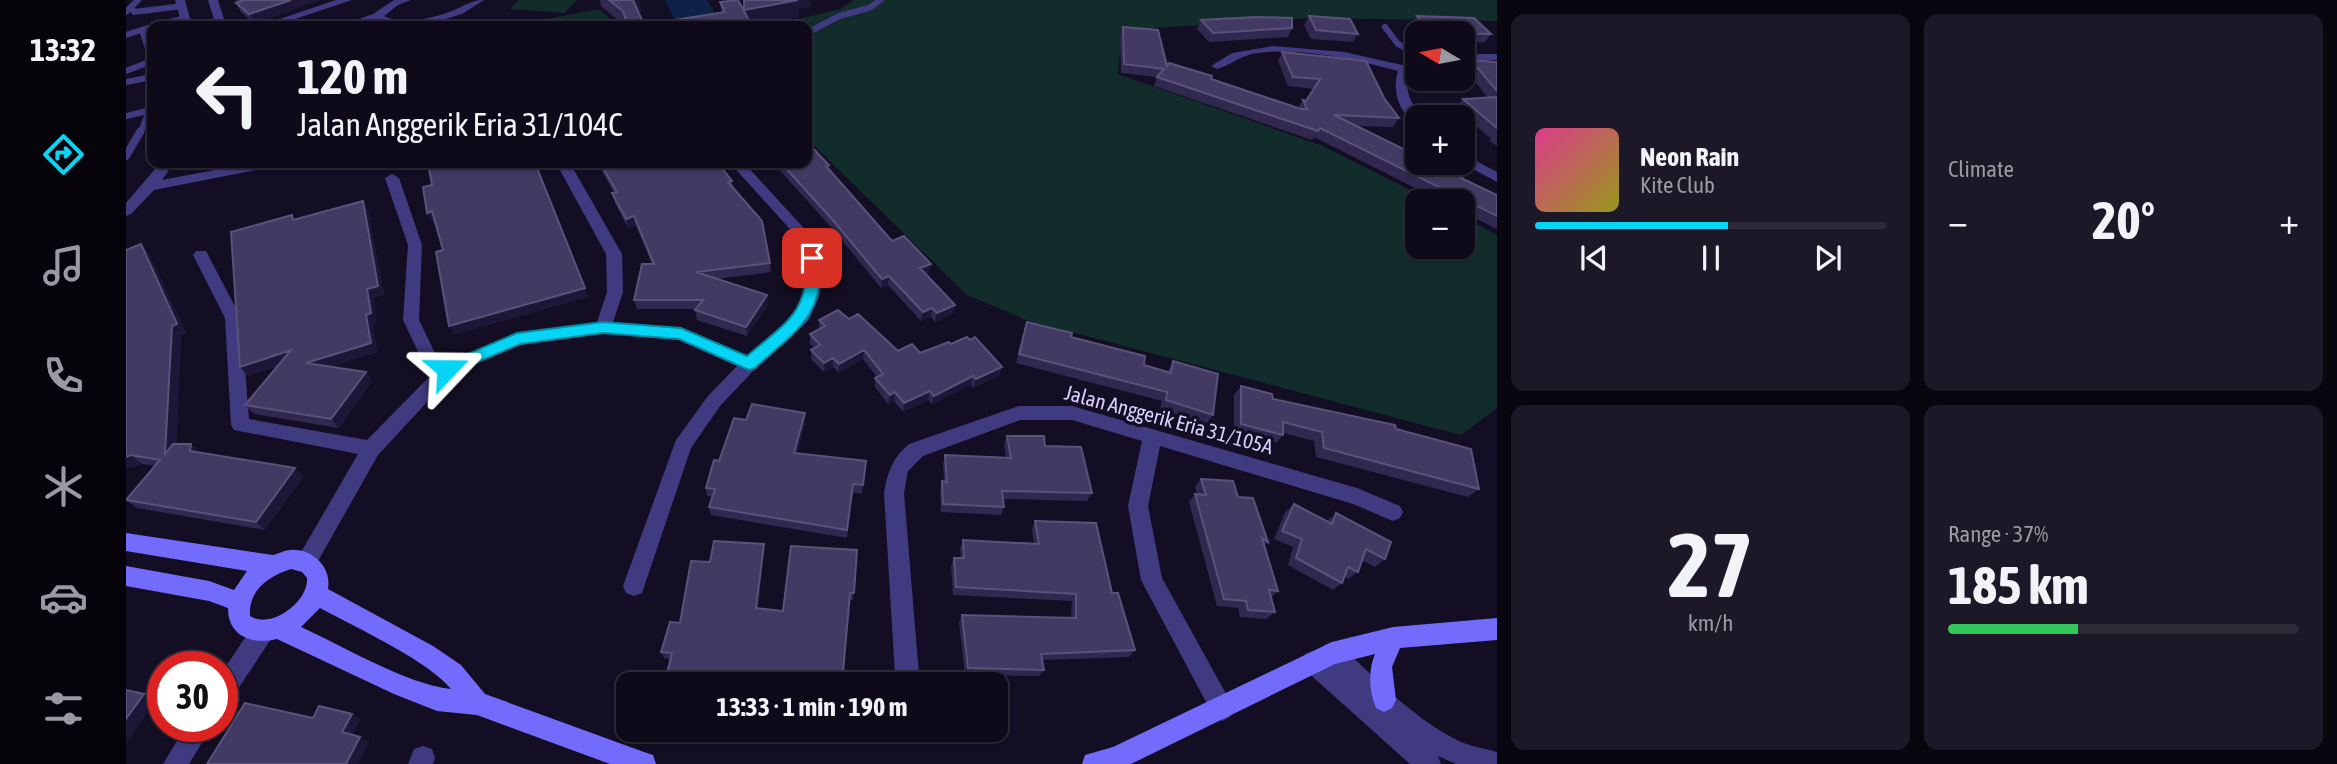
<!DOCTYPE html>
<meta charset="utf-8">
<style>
:root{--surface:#0e0a1a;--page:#1c1827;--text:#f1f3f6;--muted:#9b9aa2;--line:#2e2b39;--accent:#06d5f5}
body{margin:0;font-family:"Asap Condensed",sans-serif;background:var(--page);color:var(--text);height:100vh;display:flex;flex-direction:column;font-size:26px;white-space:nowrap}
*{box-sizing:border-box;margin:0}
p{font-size:23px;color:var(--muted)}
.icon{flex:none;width:38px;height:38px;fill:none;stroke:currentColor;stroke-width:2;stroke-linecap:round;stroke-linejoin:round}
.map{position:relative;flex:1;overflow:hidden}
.drawer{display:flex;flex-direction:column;gap:14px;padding:14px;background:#08060e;width:840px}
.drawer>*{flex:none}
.banner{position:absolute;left:21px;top:21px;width:665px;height:147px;border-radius:14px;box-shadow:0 2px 5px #0004,0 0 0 2px var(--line);background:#0e0a1a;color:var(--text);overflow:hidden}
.needle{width:46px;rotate:280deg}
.buttons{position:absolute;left:1279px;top:21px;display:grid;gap:14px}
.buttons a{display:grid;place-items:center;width:70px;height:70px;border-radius:14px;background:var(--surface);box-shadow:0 2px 5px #0004,0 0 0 2px var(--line);font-size:35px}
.speed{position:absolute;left:21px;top:651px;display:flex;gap:14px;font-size:35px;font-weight:700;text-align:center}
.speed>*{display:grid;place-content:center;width:91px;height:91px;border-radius:50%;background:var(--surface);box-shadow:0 2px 5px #0004,0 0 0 2px var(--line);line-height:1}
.speed .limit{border:10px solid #d22;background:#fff;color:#111}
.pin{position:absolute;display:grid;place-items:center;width:60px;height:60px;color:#fff;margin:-30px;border-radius:14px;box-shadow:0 4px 10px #0006}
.me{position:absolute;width:77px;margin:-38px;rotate:67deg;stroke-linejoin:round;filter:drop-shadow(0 0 5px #0008)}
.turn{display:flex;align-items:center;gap:24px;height:147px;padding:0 35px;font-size:32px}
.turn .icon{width:91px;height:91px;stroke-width:2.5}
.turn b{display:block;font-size:49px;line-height:60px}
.big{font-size:52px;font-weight:700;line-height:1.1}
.drawer .widget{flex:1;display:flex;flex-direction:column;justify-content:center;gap:10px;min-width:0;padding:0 24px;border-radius:14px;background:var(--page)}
.drawer .dial{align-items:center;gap:0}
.dial b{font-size:91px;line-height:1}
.song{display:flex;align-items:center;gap:21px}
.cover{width:84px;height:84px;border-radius:10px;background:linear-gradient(135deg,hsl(330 70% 55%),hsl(60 70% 35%))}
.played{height:7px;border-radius:4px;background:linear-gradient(90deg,var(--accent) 55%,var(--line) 55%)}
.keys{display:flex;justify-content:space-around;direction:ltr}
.heat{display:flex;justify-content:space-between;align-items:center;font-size:38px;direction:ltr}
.charge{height:10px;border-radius:5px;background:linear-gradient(90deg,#34c759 37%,var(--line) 0)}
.drawer .tiles{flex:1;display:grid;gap:14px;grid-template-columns:repeat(2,1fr)}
.trip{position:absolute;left:490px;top:672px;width:392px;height:70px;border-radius:14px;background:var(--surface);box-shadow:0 2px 5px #0004,0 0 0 2px var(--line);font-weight:700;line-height:70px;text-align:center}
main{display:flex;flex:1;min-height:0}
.menu{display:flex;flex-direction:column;width:126px;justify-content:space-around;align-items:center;background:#06040a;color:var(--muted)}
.menu .icon{width:49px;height:49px}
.menu .current{color:var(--accent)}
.menu b{font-size:32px;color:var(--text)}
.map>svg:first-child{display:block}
.green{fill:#122c2c}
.water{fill:#0e2247}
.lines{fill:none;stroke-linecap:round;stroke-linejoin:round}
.lane-far1{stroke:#403b80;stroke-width:6}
.lane{stroke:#403b80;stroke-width:8}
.street{fill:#403b80;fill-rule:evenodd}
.secondary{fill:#736bfb;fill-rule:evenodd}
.wall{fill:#312850}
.shaded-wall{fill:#1d1636}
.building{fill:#433a63;stroke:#5a527b;stroke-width:2}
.route{fill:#06d5f5;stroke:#048a9f;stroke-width:2}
.labels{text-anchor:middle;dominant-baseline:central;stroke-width:7;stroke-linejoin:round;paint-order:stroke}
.street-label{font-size:21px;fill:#d8d1fe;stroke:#130e23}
</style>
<main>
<nav class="menu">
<b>13:32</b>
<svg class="icon current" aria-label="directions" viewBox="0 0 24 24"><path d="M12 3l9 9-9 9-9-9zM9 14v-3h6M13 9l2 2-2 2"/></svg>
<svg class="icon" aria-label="music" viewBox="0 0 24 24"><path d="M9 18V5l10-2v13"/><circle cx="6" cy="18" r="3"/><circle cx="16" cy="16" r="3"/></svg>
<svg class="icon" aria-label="phone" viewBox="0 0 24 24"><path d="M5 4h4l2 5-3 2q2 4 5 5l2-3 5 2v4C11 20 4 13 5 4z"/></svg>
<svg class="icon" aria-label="climate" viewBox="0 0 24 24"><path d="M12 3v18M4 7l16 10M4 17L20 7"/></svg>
<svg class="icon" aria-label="car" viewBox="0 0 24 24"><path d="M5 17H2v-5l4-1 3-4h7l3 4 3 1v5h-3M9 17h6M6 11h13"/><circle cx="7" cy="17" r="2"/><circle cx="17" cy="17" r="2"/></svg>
<svg class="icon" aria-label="filters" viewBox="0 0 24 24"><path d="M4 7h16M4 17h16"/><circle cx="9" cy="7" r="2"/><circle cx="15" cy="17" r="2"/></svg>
</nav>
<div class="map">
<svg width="1371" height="764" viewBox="0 0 1371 764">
<rect width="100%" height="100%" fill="#130e23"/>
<path class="green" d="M392,0H451L438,13L384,9Z
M728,0H1371V21L1188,18L996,30L992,74L1197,146L1306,201H1292V247H1337V217L1371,235V408L1335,435L900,320L841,295L681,139V26H644L714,9Z
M473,9L492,26H385Z"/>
<path class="water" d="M539,0H581L596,26H552Z"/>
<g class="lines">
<path class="lane-far1" d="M6,8L8,12L56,6
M0,12L12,0
M29,26L59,18
M1259,27L1272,44L1292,54
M16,30L26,60
M681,33L713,16L743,8L755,0
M0,35L22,28
M0,71L26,61
M0,82L26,77
M0,116L25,110
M14,134L26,104"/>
<path class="lane" d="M0,156L14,132"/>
<path class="street" d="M49,0H59L66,26H56Z
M82,0H92L100,26H90Z
M210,0H226L148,26H133Z
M268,0H285L272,5L258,16C278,26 307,18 326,11C338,6 345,0 358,0L336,14L303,24L272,26L250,20L228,26H213L247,14Z
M1147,46L1218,52L1276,65L1292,58V66L1283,71C1278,91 1284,103 1297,117H1292V123C1272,114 1266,90 1272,71C1227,59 1172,46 1126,54C1112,57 1103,66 1091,69L1085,66L1106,53Z
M1337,54H1371V60H1337Z
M1337,154L1371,172V182L1336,163Z
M34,163H48L36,180L126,163H152L145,167L28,190L5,214L0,216V203Z
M430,163H444L496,254L497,292L487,322L555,328L621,356L670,313L681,278L673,239L604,163H618L687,238L697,278L693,297L683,320L629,369L594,406L565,448L516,593L508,596L500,593L497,586L550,440L582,396L611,366L553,340L477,333L394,345L327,374L252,455L188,568L181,571L174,568L171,561L174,554L232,454L108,430L105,425L99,318L67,255L70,251H80L115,318L123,419L241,440L309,371L299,366L277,320L282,245L259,178L266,174L273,178L296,245L293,320L311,357L321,362L391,333L471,322L481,292L480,254Z
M893,406H946L1231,488L1274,506L1277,512L1274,518L1267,521L1227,504L1034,446L1022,506L1036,578L1104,701L1108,709L1104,717L1096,721L1088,717L1015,580L1002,506L1016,441L946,420H894L797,456L782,471L778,493L793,675L789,683H773L769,675L758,493C761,473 767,457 783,444Z
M137,620L145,623L148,631L145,639L104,701L96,705V672L129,623Z
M1206,642L1214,645C1250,679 1285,716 1329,739C1342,746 1357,748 1371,752V764H1330L1312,756L1315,764H1284L1179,670L1176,662L1179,654L1187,651L1195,654L1198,645Z
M60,726H86L63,764H37Z
M297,746L306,749L309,758L307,764H282L288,749Z"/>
<path class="secondary" d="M0,533L147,555C152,554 159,550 164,550C186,548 206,567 202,589L307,646L335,665L359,694L518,752L527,755L530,764H484L351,715L311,711L268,694L151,639C127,645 102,637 102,608L83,601L0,586V566L83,581L108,590L121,571L0,551ZM165,569L176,572L181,578C183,601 146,630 124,616C122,590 143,576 165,569ZM194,608C227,626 303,661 325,689C280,684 217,646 175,627Z
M1371,618V640L1274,648L1266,667L1270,700L1266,708L1258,712L1250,708C1243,691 1242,670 1249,654L1209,664L1005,764H956L959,755L987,747L1206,642L1267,627Z"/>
</g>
<path class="wall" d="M109,0H195L128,23L115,12L110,3H112Z
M474,0H513L515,11L512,12L518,25L595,12L594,2L618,11L684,7L673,8V17L625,25L626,26H499L475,6Z
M1183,16L1232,34L1227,42L1185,39L1178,25Z
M1291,16L1365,34L1359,42L1337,43V33H1292L1285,25Z
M1075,20L1166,28L1162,37L1083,42L1071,29Z
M997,27L1041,66L1085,79L1172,108L1177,100L1180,101L1188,89L1162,86L1152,61L1156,52L1258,98L1273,118L1267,127L1230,126L1292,156L1339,175L1336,179L1371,195V229L1337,212V201H1315L1188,137L1186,140L1028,86L1031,77L995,73L994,36Z
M1345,60L1371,62V146L1363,141L1365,139L1330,108L1337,99L1362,98L1339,69Z
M473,163L606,181L607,188L644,263L645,272L591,279L641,295L642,305L621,336L571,320L569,310L570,309H511L508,300L526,264L510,226L502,228L489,203L486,193H488L476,171Z
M647,163H681L703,165V170L766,241L803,273L800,275L829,305L827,314L809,322L805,317L795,321L762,285L755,288L705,227Z
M242,211L258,295L247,298L251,323L247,324L251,352L204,367L240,372L246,381L213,428L128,414L119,405L152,366L122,376L114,367L169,219Z
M0,250L23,254L60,333L55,335L50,444L75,453L177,477L139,530L11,508L0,500L29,466L16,464L0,469Z
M723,319L772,351L794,353L825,344L876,367L873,376L847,388L845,385L806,404L802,400L777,412L768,401L762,404L749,387V378L751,377L737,359L713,373L707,367L698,372L685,359V350L688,348L684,344V334L693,329V320Z
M901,322L1018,365L1041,372L1047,361L1087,415L1080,424L1034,409L1036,401L890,363Z
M1115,386L1147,399L1270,429L1353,489L1342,497L1190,457L1188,441L1157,433V435L1150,443L1108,433V395Z
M620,420L679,422L671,453L740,461L736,494L726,492L721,538L585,515L583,507L586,497L581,496L580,488L593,461Z
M881,436L919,446L966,493L961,501L877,499L878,507L875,515L815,512L814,490L816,481L818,482L817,464L819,455L880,458L878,444Z
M1075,479L1112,497L1142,542L1138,546L1152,591L1145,598L1149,612L1140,619L1114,617L1112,608L1091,606L1063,502L1069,494H1071L1069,487Z
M1168,504L1201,521L1210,513L1259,559L1249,567L1236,560L1232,572L1222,579L1218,577L1216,583L1207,590L1162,565L1167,547L1148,539L1159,512Z
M909,521L986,593L1009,650L1003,657L916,660L918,670L913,676L839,675L833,622L836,615L945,618L946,601L827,595L825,566L828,558H835L834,548L837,540L908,543L906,529Z
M731,550L727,600H723L716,684H631L617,683V684H543L540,678L545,659L538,658L535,652L554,623L584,562L638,552L632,608L657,611Z"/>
<path class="shaded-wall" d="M165,0H195L128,23L123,14Z
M506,0H513L515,11L508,13Z
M668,0H684V7L673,8V17L621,26L618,10Z
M237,201L242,211L258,295L247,298L251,323L247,324L251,352L187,372L180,363L240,315L241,289Z
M306,211L311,221L306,222L301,213Z
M508,216L510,226L502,228L500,219Z
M15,244L23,254L60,333L55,335L50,462L39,454Z
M805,264L803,273L793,278L794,268Z
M763,276L762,285L755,288L756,279Z
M459,288L462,297L328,335L323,326Z
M641,295L642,305L621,336L620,327Z
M829,305L827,314L809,322L811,313Z
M806,308L805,317L795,321L797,312Z
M165,350L172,359L122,376L114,367Z
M738,350L737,359L713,373V364Z
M707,358V367L698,372V363Z
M876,367L873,376L847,388L850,379Z
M240,372L246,381L213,428L205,419Z
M847,376L845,385L806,404L808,396Z
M804,391L802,400L777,412L778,403Z
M769,392L768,401L762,404L764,395Z
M679,413V422L668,461V453Z
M65,444L75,453L64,451Z
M5,455L16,464L0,469V457Z
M169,468L177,477L139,530L130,522Z
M638,544V552L631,615L630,608Z
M18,694L31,699L0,744V719Z
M226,714L235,719L225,738L216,732Z
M234,737L244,742L232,764H220Z"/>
<path class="building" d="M114,0H165L123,14L110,3L116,1Z
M483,0H507L518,25L599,12L594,2L612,0L626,26H502L497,11Z
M618,0H672L618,10Z
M1183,16L1224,19L1232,34L1190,30Z
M1291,16L1348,18L1365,34L1305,33Z
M1131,17L1166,18V28L1087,33L1075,20Z
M997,27L1032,30L1041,66L1043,63L1086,76L1085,79L1175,109H1181L1177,100L1180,101L1194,79L1167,77L1156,52L1240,61L1258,98L1273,118L1208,115L1292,156V163H1313L1339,175L1335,178L1371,195V216L1194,128L1192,131L1031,77L1038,69L998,64Z
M1345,60L1371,62V91Z
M1371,97V128L1337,99Z
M682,143L703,165L700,166L766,241L778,236L805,264L794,268L829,305L811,313L806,308L797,312L763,276L756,279L705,218L655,163H681V144Z
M302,163H409L459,288L323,326L310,252L317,250L306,211L301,213L297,187L306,185Z
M474,163H592L606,181L602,182L636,221L644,263L570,272L641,295L620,327L569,310L577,300H508L516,264H528L508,216L500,219L486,193L491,192Z
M237,201L252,286L241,289L245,313L240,315L245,343L180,363L240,372L205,419L119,405L165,350L114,367L105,232L166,215L167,220Z
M15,244L51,324L46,326L39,454L47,444H65L64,451L169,468L130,522L0,500L34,460L5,455L0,457V250Z
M712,310L723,319L732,314L772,351L786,344L794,353L823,342L825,344L841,337L844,340L849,337L876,367L850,379L847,376L808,396L804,391L778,403L769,392L764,395L749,378L757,374L738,350L713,364L707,358L698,363L685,350L694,345L684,334L699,326L693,320Z
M901,322L946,333L945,337L1019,356L1018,365L1045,373L1047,361L1092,374L1087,415L1040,400L1041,392L893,354Z
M1115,386L1146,394L1147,399L1269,425L1270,429L1345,449L1353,489L1198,448L1196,432L1157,422V435L1115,424Z
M626,404L679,413L668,453L740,461L737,485L727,484L721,530L583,507L589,489L580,488L588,460L593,461L608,418L620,420Z
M881,436H918L919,446L955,447L966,493L876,491L878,507L817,504L816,481L821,482L819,455L885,458Z
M1075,479L1107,481L1112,497L1127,498L1142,542L1136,538L1152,591L1143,590L1149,612L1122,610L1120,601L1098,599L1069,494L1080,495Z
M1168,504L1206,524L1210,513L1265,542L1259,559L1240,549L1232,572L1222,567L1216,583L1170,558L1176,539L1156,531Z
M909,521L970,523L986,593H992L1009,650L915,654L918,670L842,668L836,615L950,618V594L830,587L828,558H838L837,540L913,544Z
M588,541L638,544L630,608L657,611L665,546L731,550L728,593H724L716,684H682L616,677L614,684H580L540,678L546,653L535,652L544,622L554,623L565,561L584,562Z
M0,690L18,694L0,719Z
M119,703L187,718L193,706L226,714L216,732L234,737L220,764H81Z"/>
<path class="route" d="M686,253L693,258C701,315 666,334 629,368L623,370L553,339L477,333L394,344L321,375L313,369L316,365L391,333L477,322L555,328L621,356C657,325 686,311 679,258Z"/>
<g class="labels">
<g class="street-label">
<text transform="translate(1043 419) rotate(15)">Jalan Anggerik Eria 31/105A</text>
</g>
</g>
</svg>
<div class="buttons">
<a><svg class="needle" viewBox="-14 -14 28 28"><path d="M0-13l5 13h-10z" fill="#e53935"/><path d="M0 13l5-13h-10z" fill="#9b9aa2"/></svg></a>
<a>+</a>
<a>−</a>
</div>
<div class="speed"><div class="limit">30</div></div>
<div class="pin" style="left:686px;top:258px;background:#d93025"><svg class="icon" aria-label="arrive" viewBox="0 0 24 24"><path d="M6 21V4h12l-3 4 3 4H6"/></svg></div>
<svg class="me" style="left:321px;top:369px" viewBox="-20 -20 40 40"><path d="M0-17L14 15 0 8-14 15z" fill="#06d5f5" stroke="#fff" stroke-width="4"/></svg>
<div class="trip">13:33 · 1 min · 190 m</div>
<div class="banner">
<div class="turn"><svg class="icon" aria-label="left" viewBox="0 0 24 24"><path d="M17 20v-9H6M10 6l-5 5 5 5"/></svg><div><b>120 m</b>Jalan Anggerik Eria 31/104C</div></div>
</div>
</div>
<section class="drawer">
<div class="tiles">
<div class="widget">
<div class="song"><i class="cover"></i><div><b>Neon Rain</b><p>Kite Club</p></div></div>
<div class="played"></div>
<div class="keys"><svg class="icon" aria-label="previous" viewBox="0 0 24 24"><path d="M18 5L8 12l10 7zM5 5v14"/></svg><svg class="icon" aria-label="pause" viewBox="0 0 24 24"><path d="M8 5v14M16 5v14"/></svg><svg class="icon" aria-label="next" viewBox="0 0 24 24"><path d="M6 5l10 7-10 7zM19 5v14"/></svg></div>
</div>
<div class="widget"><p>Climate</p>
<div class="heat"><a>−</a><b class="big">20°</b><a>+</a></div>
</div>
<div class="widget dial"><b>27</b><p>km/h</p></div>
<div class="widget"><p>Range · 37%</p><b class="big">185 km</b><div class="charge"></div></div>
</div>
</section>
</main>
